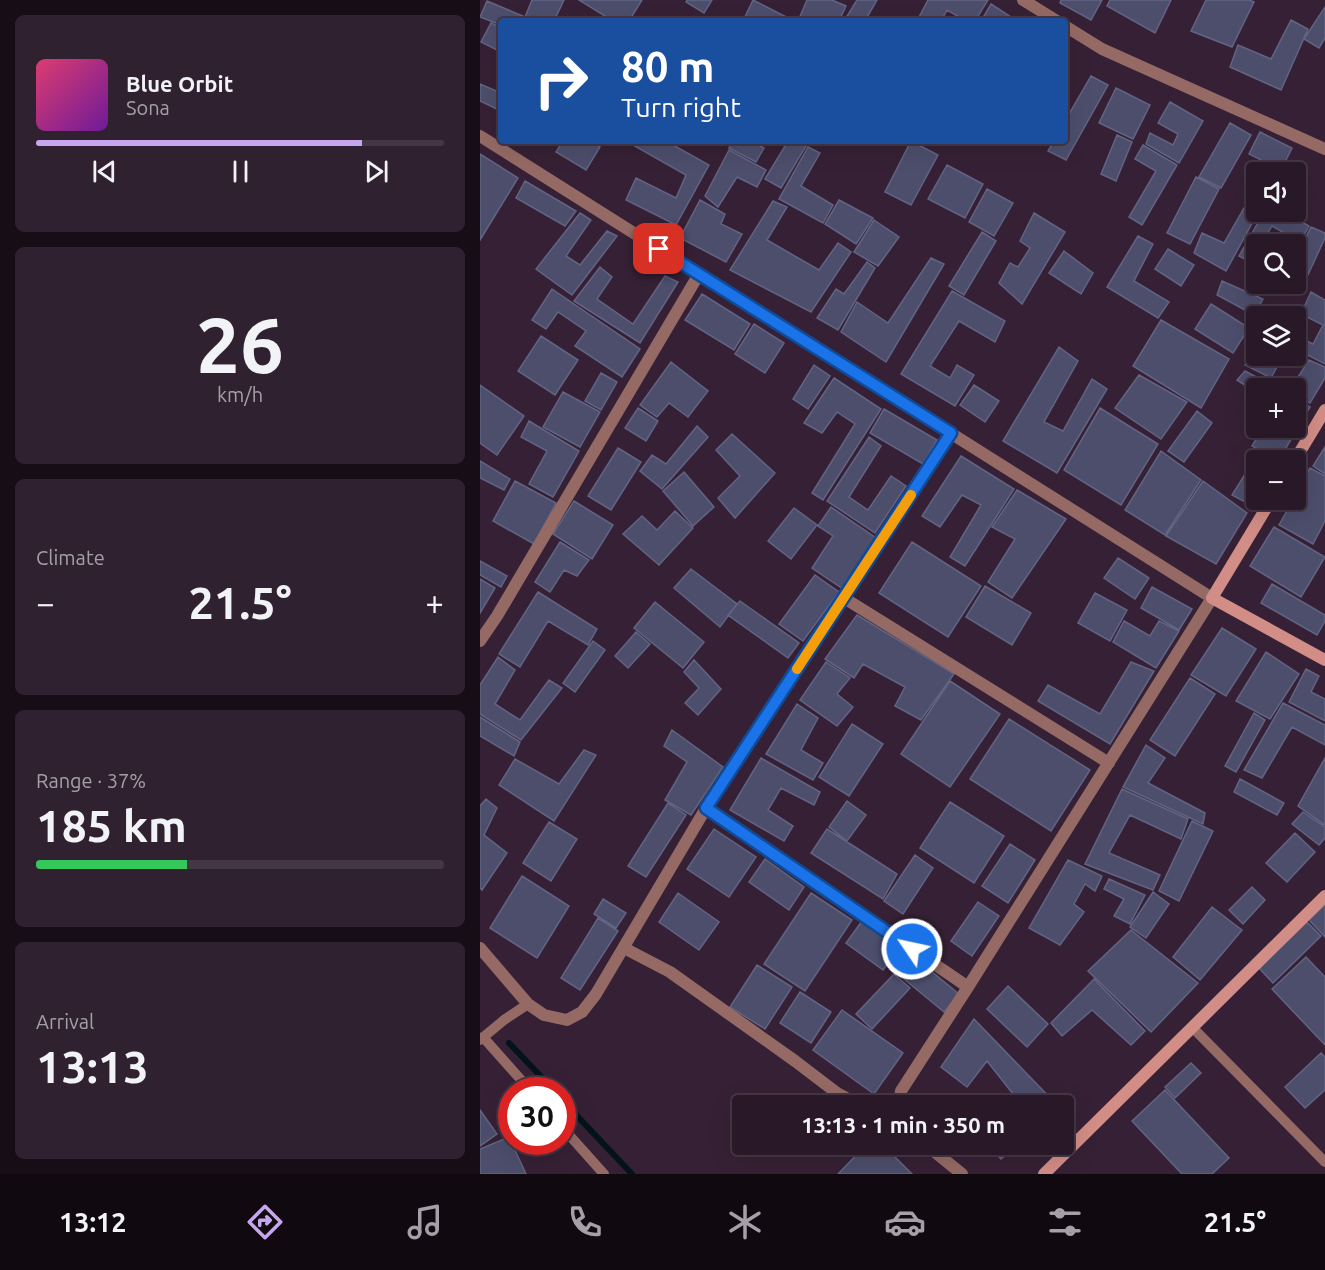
<!DOCTYPE html>
<meta charset="utf-8">
<style>
:root{--surface:#281828;--page:#302130;--text:#f1f3f6;--muted:#a5a0a8;--line:#443745;--accent:#c7a6ef}
body{margin:0;font-family:Ubuntu,sans-serif;background:var(--page);color:var(--text);height:100vh;display:flex;flex-direction:column;font-size:22px;white-space:nowrap}
*{box-sizing:border-box;margin:0}
p{font-size:20px;color:var(--muted)}
.icon{flex:none;width:33px;height:33px;fill:none;stroke:currentColor;stroke-width:2;stroke-linecap:round;stroke-linejoin:round}
.map{position:relative;flex:1;overflow:hidden}
.drawer{display:flex;flex-direction:column;gap:15px;padding:15px;background:#160d16;width:480px}
.drawer>*{flex:none}
.guide{position:absolute;left:18px;top:18px;width:570px;height:126px;border-radius:6px;box-shadow:0 6px 24px #0002,0 0 0 2px var(--line);background:#1a4fa0;color:#fff;overflow:hidden}
.controls{position:absolute;left:766px;top:162px;display:grid;gap:12px}
.controls a{display:grid;place-items:center;width:60px;height:60px;border-radius:6px;background:var(--surface);box-shadow:0 6px 24px #0002,0 0 0 2px var(--line);font-size:30px}
.speed{position:absolute;left:18px;top:1077px;display:flex;gap:12px;font-size:30px;font-weight:700;text-align:center}
.speed>*{display:grid;place-content:center;width:78px;height:78px;border-radius:50%;background:var(--surface);box-shadow:0 6px 24px #0002,0 0 0 2px var(--line);line-height:1}
.speed .limit{border:9px solid #d22;background:#fff;color:#111}
.pin{position:absolute;display:grid;place-items:center;width:51px;height:51px;color:#fff;margin:-26px;border-radius:12px;box-shadow:0 3px 9px #0006}
.me{position:absolute;width:66px;margin:-33px;rotate:304deg;stroke-linejoin:round;filter:drop-shadow(0 0 4px #0008)}
.turn{display:flex;align-items:center;gap:21px;height:126px;padding:0 24px;font-size:27px}
.turn .icon{width:78px;height:78px;stroke-width:2.5}
.turn b{display:block;font-size:42px;line-height:51px}
.big{font-size:45px;font-weight:600;line-height:1.1}
.drawer .card{flex:1;display:flex;flex-direction:column;justify-content:center;gap:9px;min-width:0;padding:0 21px;border-radius:9px;background:var(--page)}
.drawer .dial{align-items:center;gap:0}
.dial b{font-size:78px;line-height:1}
.song{display:flex;align-items:center;gap:18px}
.cover{width:72px;height:72px;border-radius:9px;background:linear-gradient(135deg,hsl(340 70% 55%),hsl(280 70% 35%))}
.played{height:6px;border-radius:3px;background:linear-gradient(90deg,var(--accent) 80%,var(--line) 80%)}
.keys{display:flex;justify-content:space-around;direction:ltr}
.heat{display:flex;justify-content:space-between;align-items:center;font-size:33px;direction:ltr}
.charge{height:9px;border-radius:4px;background:linear-gradient(90deg,#34c759 37%,var(--line) 0)}
.trip{position:absolute;left:252px;top:1095px;width:342px;height:60px;border-radius:6px;background:var(--surface);box-shadow:0 6px 24px #0002,0 0 0 2px var(--line);font-weight:600;line-height:60px;text-align:center}
.tab-bar{display:flex;height:96px;justify-content:space-around;align-items:center;background:#100a10;color:var(--muted)}
.tab-bar .icon{width:42px;height:42px}
.tab-bar .active{color:var(--accent)}
.tab-bar b{font-size:27px;color:var(--text)}
main{display:flex;flex:1;min-height:0}
.map>svg:first-child{display:block}
.lines{fill:none;stroke-linecap:round;stroke-linejoin:round}
.stream{stroke:#041319;stroke-width:6}
.building{fill:#4c4e6c;stroke:#626483;stroke-width:1.5}
.lane{stroke:#956a65;stroke-width:10}
.street{stroke:#956a65;stroke-width:12}
.secondary{stroke:#d28d86;stroke-width:12}
.route-casing{stroke:#114b97;stroke-width:15}
.route{stroke:#1a73e8;stroke-width:10}
.slow{stroke:#f59e0b;stroke-width:10}
</style>
<main>
<section class="drawer">
<div class="card">
<div class="song"><i class="cover"></i><div><b>Blue Orbit</b><p>Sona</p></div></div>
<div class="played"></div>
<div class="keys"><svg class="icon" aria-label="previous" viewBox="0 0 24 24"><path d="M18 5L8 12l10 7zM5 5v14"/></svg><svg class="icon" aria-label="pause" viewBox="0 0 24 24"><path d="M8 5v14M16 5v14"/></svg><svg class="icon" aria-label="next" viewBox="0 0 24 24"><path d="M6 5l10 7-10 7zM19 5v14"/></svg></div>
</div>
<div class="card dial"><b>26</b><p>km/h</p></div>
<div class="card"><p>Climate</p>
<div class="heat"><a>−</a><b class="big">21.5°</b><a>+</a></div>
</div>
<div class="card"><p>Range · 37%</p><b class="big">185 km</b><div class="charge"></div></div>
<div class="card"><p>Arrival</p><b class="big">13:13</b></div>
</section>
<div class="map">
<svg width="845" height="1174" viewBox="0 0 845 1174">
<rect width="100%" height="100%" fill="#362035"/>
<g class="lines">
<path class="stream" d="M29,1043L74,1090
M82,1100L152,1174"/>
</g>
<path class="building" d="M52,0H84L74,21H21V25L0,17L7,1L45,17Z
M99,0H162L149,21H133Z
M207,0H232L224,13L206,2Z
M273,0L314,21H263Z
M327,0H352L366,6L359,21H318Z
M377,0H397L386,19L390,21H364Z
M448,0H508L495,21H486L467,10L461,21H437Z
M581,0H622L611,20L580,3Z
M630,0H691L675,33L627,6Z
M726,0H769L774,2L752,47L711,31Z
M511,4L537,21H501Z
M845,7V38L839,48L824,39Z
M811,20L828,29L801,90L750,67L758,45L791,59Z
M11,23L21,28V52L1,42Z
M611,76L628,85L586,160L568,151L574,141H585V121Z
M0,84L21,93V111L0,101Z
M636,88L670,105L653,139L619,123Z
M690,102L723,121L699,163L666,144L670,133L693,145L698,134L678,123Z
M750,123L771,135L741,188L719,177Z
M780,132L812,148L801,170L769,154Z
M637,135L652,142L636,181L621,174Z
M83,141H110L120,147L106,170L76,152Z
M146,141H186L229,165L196,225L146,200L156,178L196,198L206,175Z
M253,141H271L284,148L276,162L249,148Z
M308,141H329L301,188L285,179Z
M431,141L458,155L431,205L405,192Z
M663,145L697,165L662,225L649,217L676,171L655,159Z
M328,147L340,153L321,186L353,205L343,223L299,199Z
M249,150L286,170L277,187L257,177L238,207L225,196Z
M0,154L38,178L0,240Z
M467,165L503,184L485,218L448,199Z
M716,177L739,189L710,244L687,233Z
M45,181L96,211L85,226L36,198Z
M777,186V212H780L778,214L766,207Z
M507,189L533,203L514,236L489,222Z
M220,200L245,214L241,224L262,234L246,262L200,238Z
M359,200L393,218L376,244L345,224Z
M293,201L307,207L287,240L339,270L358,243L371,252L331,312L250,270Z
M764,208L776,216L746,271L714,253L722,233L744,243Z
M784,212H804L829,226L820,242L792,226L781,244H777V250L770,262L759,256Z
M100,213L111,220L86,256L100,265L127,231L137,236L92,295L56,269Z
M554,213L585,232L542,304L519,283L530,263L538,267L550,248L540,241Z
M394,220L419,237L398,266L374,252Z
M831,227L845,233V238L826,279L816,275V257Z
M502,232L516,241L484,295L469,286Z
M658,236L673,244L654,281L689,302L678,318L627,287Z
M688,249L714,265L701,286L675,269Z
M584,251L613,273L601,294L569,273Z
M451,258L464,264L406,362L361,332L377,302L408,323Z
M387,262L395,268L358,330L337,318L356,289L364,294Z
M120,267L132,277L117,299L153,324L185,276L198,282L160,343L94,301Z
M742,281L783,299L774,315L737,295Z
M72,289L160,349L142,377L95,346L106,331L78,312L66,329L52,320Z
M472,291L525,321L515,342L479,321L450,366L470,378L477,365L494,375L475,406L421,374Z
M831,292L845,300V364L816,349V336L833,344L843,325L821,314Z
M222,294L270,324L254,350L205,320Z
M731,304L769,328L753,353L715,329Z
M681,320L749,359L721,408L653,366Z
M274,324L304,343L285,373L255,354Z
M61,336L98,360L75,395L38,371Z
M777,342V356H803L791,378L765,365Z
M579,347L598,361L564,422L583,431L612,379L627,389L577,473L523,441Z
M829,360L845,367V378L830,403L816,395V388H811Z
M191,362L228,391L208,417L189,403L177,417L160,405Z
M334,365L350,376L328,409L313,399Z
M765,371L797,388H777V393L757,380Z
M121,373L137,382L121,410L105,401Z
M659,375L707,402L681,439L635,408Z
M354,378L401,409L343,500L332,493L375,424L357,412L342,433L324,423Z
M0,385L44,416L17,455L0,443Z
M494,385L519,401L505,422L480,405Z
M83,392L120,412L100,447L63,427Z
M816,399L830,407L799,460L772,446L783,428H816Z
M158,408L178,421L166,441L145,428Z
M620,408L678,444L641,505L584,470Z
M404,409L457,440L443,464L390,433Z
M717,411L732,423L704,462L688,451Z
M49,421L99,451L73,497L49,484L67,451L41,437Z
M217,426L228,437L182,489L160,471L172,455L186,464Z
M252,434L295,473L255,518L238,498L260,476L236,450Z
M389,437L401,446L369,497L388,510L411,476L426,486L395,533L347,501Z
M845,447V474L833,466Z
M138,448L161,462L131,510L108,496Z
M681,451L721,480L685,535L645,510Z
M779,452L795,460H777V490L769,504L752,495Z
M481,456L534,489L485,566L470,557L501,505L482,495L460,527L442,516Z
M0,461L30,479L24,490L0,478Z
M830,468L845,476V521L833,544L799,525L813,500H816V494Z
M204,472L234,507L213,526L183,491Z
M35,481L76,503L54,544L13,521Z
M723,481L767,513L736,564L686,536Z
M537,490L586,519L532,598L508,582L535,539L512,527Z
M94,501L133,525L112,559L73,534Z
M351,507L396,538L363,589L332,568L353,536L338,526Z
M314,508L337,525L311,559L288,541Z
M195,511L213,528L179,565L143,534L162,516L177,530Z
M794,527L845,557L821,597L770,566Z
M80,542L109,560L97,576L84,570L70,592L55,582Z
M432,542L501,586L468,637L399,593Z
M638,558L669,578L655,599L624,578Z
M0,561L27,576L21,587L0,575Z
M211,569L257,604L240,627L194,588Z
M335,575L359,592L323,641L299,624Z
M0,579L15,588L0,613Z
M792,584L845,615V621L837,635L781,603Z
M505,586L551,613L532,645L486,617Z
M672,587L712,609L699,630L661,608Z
M58,592L117,629L108,645L68,621L40,667L19,654Z
M615,593L647,610L630,641L598,623Z
M260,601L319,643L308,658L248,615Z
M175,602L224,642L203,668L154,628Z
M377,615L474,674L441,720L415,706L425,687L383,664L374,678L345,659Z
M644,621L670,636L679,621L699,631L676,668L633,642Z
M742,628L776,649L746,696L711,675Z
M156,632L170,644L148,668L135,656Z
M113,641L125,650L95,692L83,683Z
M786,652L819,674L790,719L756,701Z
M18,657L35,670L15,704L40,720L69,680L82,688L41,740L0,714V685Z
M214,660L241,689L218,715L205,703L219,688L204,672Z
M346,662L370,678L357,694L373,707L357,726L320,700Z
M651,662L674,671L630,744L558,701L568,685L620,714Z
M826,669L839,676L831,692L845,699V721L809,702Z
M710,678L735,694L695,756L670,740Z
M470,681L520,714L470,787L421,754Z
M803,703L845,725V745L812,727L782,778L764,770Z
M317,704L338,718L321,750L343,763L333,780L286,754Z
M774,713L785,720L756,772L745,766Z
M0,717L40,742L34,756L0,736Z
M529,719L610,770L571,831L490,779Z
M372,724L403,744L369,796L339,777Z
M192,730L243,767L211,815L185,800L207,762L184,746Z
M666,745L685,758L668,783L725,813L723,824L643,787Z
M104,750L116,755L74,821L19,785L35,759L79,784Z
M281,758L340,792L334,805L301,788L288,810L313,826L304,841L250,810Z
M845,758V825L818,806Z
M760,779L804,803L797,815L754,792Z
M642,789L708,819L701,839L650,815L629,853L680,875L673,890L605,864Z
M6,799L17,808L4,835L27,853L2,890L0,888V806Z
M367,801L386,815L367,841L349,827Z
M470,802L524,836L494,883L440,848Z
M188,803L206,815L166,877L148,866Z
M823,812L845,827V838L839,845L812,824Z
M712,821L733,831L699,901L679,891Z
M69,822L97,839L71,881L43,863Z
M234,829L276,857L249,897L207,869Z
M347,829L417,874L403,899L331,853Z
M815,833L835,852L807,882L786,863Z
M530,844L555,860L528,903L502,886Z
M435,855L453,868L423,914L404,901Z
M285,859L324,887L309,910L269,882Z
M588,860L622,876L615,891L605,884L594,904L604,912L580,945L549,928Z
M42,876L89,906L57,958L10,928Z
M629,879L665,895L650,924L634,916L644,899L624,889Z
M772,887L785,900L763,924L749,910Z
M673,892L689,904L666,938L650,927Z
M198,893L239,922L219,950L179,922Z
M331,893L372,920L325,991L284,964Z
M123,899L146,913L136,928L114,914Z
M498,902L519,916L492,956L471,941Z
M845,905V937L829,920Z
M732,907L762,930L720,980L693,957Z
M118,918L138,931L100,990L81,978Z
M382,921L420,948L403,970L366,943Z
M827,922L841,936L793,983L779,968Z
M651,930L718,983L671,1032L608,971Z
M428,952L479,994L464,1012L413,970Z
M826,957L845,977V1045L792,989Z
M277,965L312,987L285,1029L250,1007Z
M414,974L430,988L392,1029L376,1014Z
M614,979L665,1031L651,1045L612,1010L582,1036L571,1023Z
M528,986L568,1024L547,1047L507,1009Z
M320,992L351,1012L331,1043L300,1023Z
M362,1010L423,1053L394,1094L333,1050Z
M494,1019L578,1106H529L537,1099L507,1061L487,1087L461,1067Z
M841,1053L845,1057V1090L825,1108L805,1087Z
M711,1063L721,1073L695,1098L685,1087Z
M685,1090L749,1158L732,1174H702L652,1121Z
M0,1110L17,1134L0,1146Z
M29,1137L46,1174H0V1149Z
M387,1144H402L432,1174H358Z
M507,1144H539L521,1159Z"/>
<g class="lines">
<path class="lane" d="M712,1027L845,1162
M3,1037L50,1090
M0,1040L24,1020L48,1004
M82,1127L124,1174"/>
<path class="street" d="M543,0L577,21
M585,26L622,49L845,149
M0,136L732,598L488,987
M364,598L629,763
M0,641L17,616L219,274
M0,948L48,1004L64,1015L87,1020L102,1012L116,994L226,808
M144,948L190,972L315,1061L357,1093L381,1106
M419,1106L421,1091L488,987L226,808L471,433
M445,1144L482,1174"/>
<path class="secondary" d="M815,460L845,410
M791,500L732,598L845,660
M564,1174L845,896"/>
</g>
<g class="lines">
<g class="route-casing">
<path id="route" d="M179,249L471,433L226,808L432,949"/>
</g>
<use href="#route" class="route"/>
<path class="slow" d="M317,669L431,495"/>
</g>
</svg>
<div class="controls">
<a><svg class="icon" aria-label="sound" viewBox="0 0 24 24"><path d="M4 9h4l5-4v14l-5-4H4zM17 9q2 3 0 6"/></svg></a>
<a><svg class="icon" aria-label="search" viewBox="0 0 24 24"><circle cx="10" cy="10" r="6"/><path d="M15 15l6 6"/></svg></a>
<a><svg class="icon" aria-label="layers" viewBox="0 0 24 24"><path d="M12 4l9 5-9 5-9-5zM3 14l9 5 9-5"/></svg></a>
<a>+</a>
<a>−</a>
</div>
<div class="speed"><div class="limit">30</div></div>
<div class="pin" style="left:179px;top:249px;background:#d93025"><svg class="icon" aria-label="arrive" viewBox="0 0 24 24"><path d="M6 21V4h12l-3 4 3 4H6"/></svg></div>
<svg class="me" style="left:432px;top:949px" viewBox="-20 -20 40 40"><circle r="17" fill="#1a73e8" stroke="#fff" stroke-width="3"/><path d="M0-11L8 9 0 5-8 9z" fill="#fff"/></svg>
<div class="trip">13:13 · 1 min · 350 m</div>
<div class="guide">
<div class="turn"><svg class="icon" aria-label="right" viewBox="0 0 24 24"><path d="M7 20v-9h11M14 6l5 5-5 5"/></svg><div><b>80 m</b>Turn right</div></div>
</div>
</div>
</main>
<nav class="tab-bar">
<b>13:12</b>
<svg class="icon active" aria-label="directions" viewBox="0 0 24 24"><path d="M12 3l9 9-9 9-9-9zM9 14v-3h6M13 9l2 2-2 2"/></svg>
<svg class="icon" aria-label="music" viewBox="0 0 24 24"><path d="M9 18V5l10-2v13"/><circle cx="6" cy="18" r="3"/><circle cx="16" cy="16" r="3"/></svg>
<svg class="icon" aria-label="phone" viewBox="0 0 24 24"><path d="M5 4h4l2 5-3 2q2 4 5 5l2-3 5 2v4C11 20 4 13 5 4z"/></svg>
<svg class="icon" aria-label="climate" viewBox="0 0 24 24"><path d="M12 3v18M4 7l16 10M4 17L20 7"/></svg>
<svg class="icon" aria-label="car" viewBox="0 0 24 24"><path d="M5 17H2v-5l4-1 3-4h7l3 4 3 1v5h-3M9 17h6M6 11h13"/><circle cx="7" cy="17" r="2"/><circle cx="17" cy="17" r="2"/></svg>
<svg class="icon" aria-label="filters" viewBox="0 0 24 24"><path d="M4 7h16M4 17h16"/><circle cx="9" cy="7" r="2"/><circle cx="15" cy="17" r="2"/></svg>
<b>21.5°</b>
</nav>
